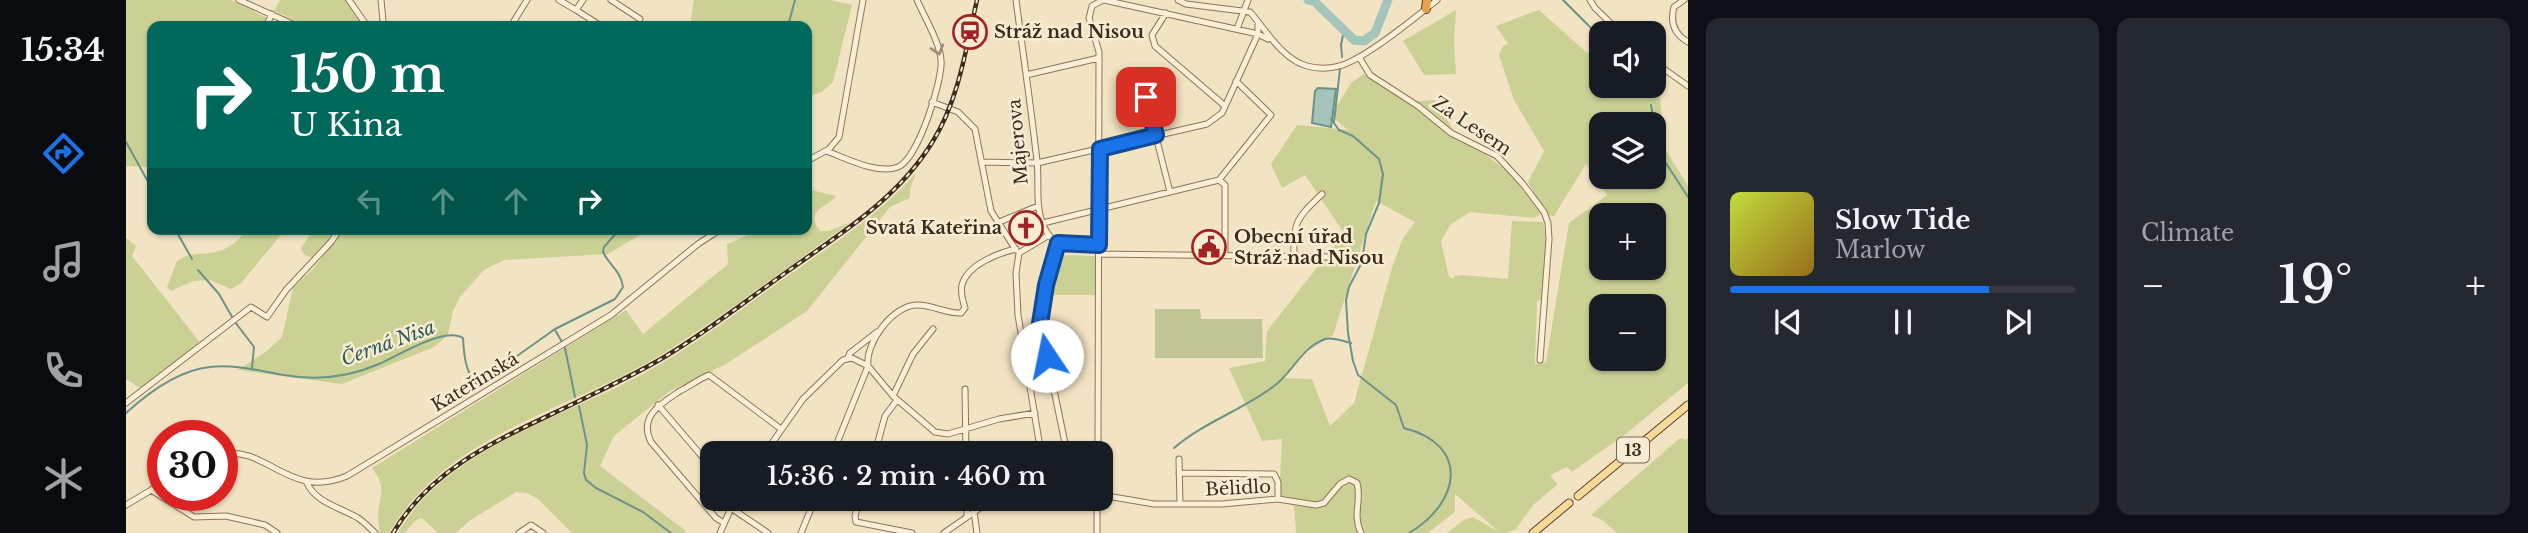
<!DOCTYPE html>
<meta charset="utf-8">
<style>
:root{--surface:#171b24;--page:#242831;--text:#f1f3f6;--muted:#9ea1a6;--line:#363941;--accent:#1a73e8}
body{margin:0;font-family:"Libre Baskerville",serif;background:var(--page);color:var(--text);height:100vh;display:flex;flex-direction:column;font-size:26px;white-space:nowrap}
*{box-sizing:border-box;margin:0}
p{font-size:23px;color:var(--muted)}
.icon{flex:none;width:38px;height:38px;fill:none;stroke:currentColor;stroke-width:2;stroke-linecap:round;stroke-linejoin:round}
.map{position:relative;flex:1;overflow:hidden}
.panel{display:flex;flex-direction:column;gap:18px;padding:18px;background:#0d0f14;width:840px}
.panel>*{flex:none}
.top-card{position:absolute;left:21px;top:21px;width:665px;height:214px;border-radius:14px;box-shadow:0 2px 5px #0004;background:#00695c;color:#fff;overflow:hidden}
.controls{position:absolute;left:1463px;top:21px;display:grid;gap:14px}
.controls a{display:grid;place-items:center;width:77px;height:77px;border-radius:14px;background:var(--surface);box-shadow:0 2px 5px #0004;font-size:35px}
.speed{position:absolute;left:21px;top:420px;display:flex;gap:14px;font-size:35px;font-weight:700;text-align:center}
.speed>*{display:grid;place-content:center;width:91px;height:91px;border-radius:50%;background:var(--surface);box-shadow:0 2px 5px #0004;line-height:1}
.speed .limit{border:10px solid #d22;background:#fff;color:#111}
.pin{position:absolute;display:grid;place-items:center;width:60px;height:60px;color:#fff;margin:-30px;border-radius:14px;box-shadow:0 4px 10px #0006}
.me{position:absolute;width:77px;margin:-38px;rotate:349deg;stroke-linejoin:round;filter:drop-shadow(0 0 5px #0008)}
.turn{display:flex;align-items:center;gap:24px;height:147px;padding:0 28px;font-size:32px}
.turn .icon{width:91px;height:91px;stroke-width:2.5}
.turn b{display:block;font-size:49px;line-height:60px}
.lanes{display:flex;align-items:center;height:66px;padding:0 28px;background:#0003;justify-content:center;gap:35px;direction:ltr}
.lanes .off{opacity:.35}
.big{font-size:52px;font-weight:600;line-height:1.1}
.panel .tile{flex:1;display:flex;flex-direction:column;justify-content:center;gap:10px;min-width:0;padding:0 24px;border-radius:14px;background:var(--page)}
.song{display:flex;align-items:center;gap:21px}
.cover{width:84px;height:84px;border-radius:10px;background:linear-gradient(135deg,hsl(70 70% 55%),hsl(40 70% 35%))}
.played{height:7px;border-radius:4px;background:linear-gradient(90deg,var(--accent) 75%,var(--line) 75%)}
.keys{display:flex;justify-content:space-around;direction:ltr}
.heat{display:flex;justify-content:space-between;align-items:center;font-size:38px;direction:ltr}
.panel .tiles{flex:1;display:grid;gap:18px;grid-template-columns:repeat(2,1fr)}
.trip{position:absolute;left:574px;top:441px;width:413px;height:70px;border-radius:14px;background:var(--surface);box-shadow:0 2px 5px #0004;font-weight:600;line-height:70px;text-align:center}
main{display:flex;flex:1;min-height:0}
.tab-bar{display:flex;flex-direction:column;width:126px;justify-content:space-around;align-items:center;background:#090b0e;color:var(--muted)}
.tab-bar .icon{width:49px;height:49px}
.tab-bar .active{color:var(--accent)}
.tab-bar b{font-size:32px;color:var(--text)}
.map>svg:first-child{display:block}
.green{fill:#cbd195;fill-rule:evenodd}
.cemetery{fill:#c0c595}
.water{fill:#a5c4bb;stroke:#6b9389;stroke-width:2}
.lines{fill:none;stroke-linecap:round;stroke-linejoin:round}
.stream{stroke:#6b9389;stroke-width:2}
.river{stroke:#a5c4bb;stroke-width:9}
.minor-casing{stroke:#8d7458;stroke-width:7}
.major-casing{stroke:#5b412c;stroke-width:9}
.highway-casing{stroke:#5b412c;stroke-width:10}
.minor{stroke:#fbf0d7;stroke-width:5}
.major{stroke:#f7d998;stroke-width:7}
.highway{stroke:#e7a24d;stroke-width:8}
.rail-casing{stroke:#3c2c1d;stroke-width:4.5}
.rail{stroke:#f8edd3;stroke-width:2;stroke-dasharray:5;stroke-linecap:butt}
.oneway{stroke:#9c8e7a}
.route-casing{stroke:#114b97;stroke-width:18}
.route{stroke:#1a73e8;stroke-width:12}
.labels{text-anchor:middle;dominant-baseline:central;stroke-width:5;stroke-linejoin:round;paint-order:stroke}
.shield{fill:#f8edd3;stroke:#746654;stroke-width:2}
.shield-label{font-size:16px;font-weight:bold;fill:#3c2c1d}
.poi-label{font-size:18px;font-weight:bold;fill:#3c2c1d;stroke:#f8edd3;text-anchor:start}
.street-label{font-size:18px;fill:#3c2c1d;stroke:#f8edd3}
.water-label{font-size:19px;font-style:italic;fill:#2b5d59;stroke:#f8edd3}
</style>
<main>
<nav class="tab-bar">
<b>15:34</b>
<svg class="icon active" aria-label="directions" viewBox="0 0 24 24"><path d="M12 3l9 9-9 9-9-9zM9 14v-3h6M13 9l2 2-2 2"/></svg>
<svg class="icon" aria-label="music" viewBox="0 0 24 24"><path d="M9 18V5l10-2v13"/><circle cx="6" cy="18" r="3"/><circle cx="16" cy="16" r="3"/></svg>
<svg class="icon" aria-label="phone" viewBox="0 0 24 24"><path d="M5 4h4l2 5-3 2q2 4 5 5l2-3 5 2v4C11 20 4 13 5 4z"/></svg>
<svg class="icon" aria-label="climate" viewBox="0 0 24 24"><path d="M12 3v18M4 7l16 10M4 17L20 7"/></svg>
</nav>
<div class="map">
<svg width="1562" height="533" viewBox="0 0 1562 533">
<rect width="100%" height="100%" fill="#f2e3c3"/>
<path class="green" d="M0,0H105L141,18L139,26H26V181L21,167L0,166Z
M154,0H220L236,21L235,26H182L148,11Z
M568,0H705L726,5L707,82L696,92L681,97V26H567L565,18Z
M1330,10L1328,41L1330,74L1298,75L1277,41Z
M1413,10L1460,52L1475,54V86H1528V80L1533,85L1538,147L1562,186V383L1501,433L1446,472L1441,467L1424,475L1431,484L1430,486L1407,505L1390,529L1381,533H1321L1338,520L1347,517L1373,532L1329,494V512L1302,533H1170L1168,505L1153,497L1156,439L1136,441L1103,368L1139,361L1141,331L1218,233L1179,175L1156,188L1145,164L1171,125L1222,130L1205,116L1225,83L1238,74L1281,102L1309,100L1328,131L1384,173L1415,214L1408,218L1344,212L1324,225L1315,241L1323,277L1328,279V276L1336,275L1382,279L1386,221L1417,222C1423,247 1417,276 1415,300L1411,301L1409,364L1420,362L1443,223L1481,195L1460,164L1431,211L1428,216L1421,215L1402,182L1418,151L1388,100L1373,55L1377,46L1382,44L1370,26ZM1475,124H1528V177H1475ZM1250,201L1289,222L1276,240L1265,271L1228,403L1204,426L1186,379L1157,378L1176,354L1207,335ZM1475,215H1528V268H1475ZM1475,306H1528V359H1475Z
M790,173L784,189V198L764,207L681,311L600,364L544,391L488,436L474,466L560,531L558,533H446L412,499L401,493L390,492L343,521L330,533H312L296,518L290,520L279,533H272C322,447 434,419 517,374C565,348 609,314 653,282C701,248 751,217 790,173Z
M681,189L710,196C701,208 678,210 694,231H703L725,222C663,266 602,313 538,353C445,410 322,433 263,533H254C253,528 252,521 252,516C253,493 262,490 246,468L500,310L517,334L602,264L601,244L637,229H681Z
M122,229H160L115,283L105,289L84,280L67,281L45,291L41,287L51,261C65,252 69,255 84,253C101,251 111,242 122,229Z
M188,229H212L204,241L187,257C180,257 178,255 175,248Z
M218,229H524L482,254L378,260L358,270L334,297L327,311L322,335L308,347L216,384L112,370L141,351L156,337L167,288L188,268Z
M0,238L10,246L6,256L76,345L14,388L0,379Z
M935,255L969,256V295H924Z
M1562,437V533H1491L1476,520L1465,515L1554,438L1560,440Z"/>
<path class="cemetery" d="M1029,309H1074L1075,319H1136L1137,358H1029Z"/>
<path class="water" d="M1192,88L1210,89L1205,127L1186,123L1189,91Z"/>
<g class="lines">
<path class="stream" d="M1437,0L1475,38
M662,26L669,0
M1216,57L1215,45L1218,30
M1525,105L1528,124
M1205,119L1213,130L1227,136L1253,159L1257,174L1253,203L1240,234L1236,262L1223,287L1220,300L1222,333L1227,361L1232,375L1270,405L1278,428C1345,445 1334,503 1283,533
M1208,122L1214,69
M1528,126L1532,151L1562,197
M0,142L26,189
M49,229L66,259
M72,270L93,294L109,322L128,347L126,368
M429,330L436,342
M439,348L449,397
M453,406L461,445L458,473L460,480L470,488L517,512L545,533
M0,413C22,393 53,370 84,367C110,364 133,371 158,375C191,381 223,377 253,364C272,356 319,326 337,338C338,355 339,369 349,383H353L429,329L489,299L497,287C495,271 483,265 477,252L478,247L494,229
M1048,448C1078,422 1117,410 1148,386C1167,372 1175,348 1199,339C1206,337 1217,341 1225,343"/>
<path class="river" d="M1182,0L1189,2L1228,40L1238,41L1249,33L1262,0"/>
<g class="minor-casing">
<path id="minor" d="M113,0L171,26
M223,0L241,26
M433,0L450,10L457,0
M485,0L514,19
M890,0C897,53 905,107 911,161C914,185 907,212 922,234C932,249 957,245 973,245
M978,0L1132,34L1142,39
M1052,0L1060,4L1124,12C1140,30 1156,59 1181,66C1191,69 1204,69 1213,66C1238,60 1290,17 1311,0
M1464,0L1469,8L1495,33
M1558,0L1548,7C1544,22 1548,34 1562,42
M450,10L475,26
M1040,13L1026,35L1029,46L1099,106
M140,26L146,14
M254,26L257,21L255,0
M385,26L401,0
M1111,29L1122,0
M1233,57L1244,75L1292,106L1325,133L1371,156L1397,184L1418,212L1422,223L1423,239L1414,360
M1528,62L1562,86
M900,75L973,58
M1020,97L1044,192
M806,102L832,112L849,129L865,211L890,250
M700,151C720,158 751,175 772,167C792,159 817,80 815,60C814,43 798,16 791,0
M681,161L703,149L713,137L737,0
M855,162L911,163L1081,124L1096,113L1132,34V24
M1093,180L1099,185V255
M871,223L912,206
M917,223L1093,180L1145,115L1110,81
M932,243L920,285L913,330L921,356L941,453
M973,254L1203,257
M1168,256C1167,221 1171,218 1196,194
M722,357L724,353L751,332
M839,389L840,453
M767,396L787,354L807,329
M0,403L125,307L141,317L160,290L205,242L214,229
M532,405L586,468
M639,453L677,399L717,360L726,358L742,366C739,343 767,305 791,305C807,305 822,314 835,313L839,308C837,301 834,293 836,285C841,265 872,253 890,249
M707,453L742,366L767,396L809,432L822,434L873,419L909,413
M749,453L759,416L771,400
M915,453L892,315L890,273L893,253L923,235
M972,453L973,52L963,18L966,6L977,0
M96,454C142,446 163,500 221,476L485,315L572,244L595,229
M1053,459L1054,504
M1053,473L1148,474L1152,482V499
M181,483C189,502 215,508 232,518C238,522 244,528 249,533
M25,490L68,517L100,516L139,525L151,533
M975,495L1028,504H1096L1152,499L1190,505L1198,503L1214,484L1223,479L1231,483C1236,500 1226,514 1235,533
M734,499L729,516L730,522L786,533
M841,499V516
M0,505L37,483
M605,508L642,533
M848,511L851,533
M598,523L590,518L525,442C512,416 536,403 554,391C564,386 573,379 583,375L655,429
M393,533L405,525L417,533
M594,533L609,499
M675,533L689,499
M818,533L867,499
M971,533V499"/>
</g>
<g class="major-casing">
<path id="major" d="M1452,496L1562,405
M1407,533L1443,503"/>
</g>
<g class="highway-casing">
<path id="highway" d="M1300,9L1301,0"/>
</g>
<use href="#minor" class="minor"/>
<use href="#major" class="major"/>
<use href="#highway" class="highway"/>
<g class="rail-casing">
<path id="rail" d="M267,533C309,462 384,435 455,400C483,386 512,373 540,356C582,331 621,300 662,271C715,233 772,199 807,141C833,99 840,48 851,0"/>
</g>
<use href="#rail" class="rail"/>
</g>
<defs><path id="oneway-chevron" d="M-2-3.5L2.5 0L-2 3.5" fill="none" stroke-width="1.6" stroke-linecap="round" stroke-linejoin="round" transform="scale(1.75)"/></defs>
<use class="oneway" href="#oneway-chevron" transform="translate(812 50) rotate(72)"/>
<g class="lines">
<g class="route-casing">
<path id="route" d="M921,356L913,330L920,285L932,243L973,245L974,149L1030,135L1020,97"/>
</g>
<use href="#route" class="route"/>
</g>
<defs>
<g id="station-ring" transform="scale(1.75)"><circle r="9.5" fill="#f8edd3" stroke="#a12325" stroke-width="1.5"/><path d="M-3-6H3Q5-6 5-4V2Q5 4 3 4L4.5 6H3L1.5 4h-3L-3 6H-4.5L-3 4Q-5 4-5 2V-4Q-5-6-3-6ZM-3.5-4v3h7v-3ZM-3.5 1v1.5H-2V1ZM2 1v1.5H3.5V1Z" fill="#a12325"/></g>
<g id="church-ring" transform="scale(1.75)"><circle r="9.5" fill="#f8edd3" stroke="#a12325" stroke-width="1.5"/><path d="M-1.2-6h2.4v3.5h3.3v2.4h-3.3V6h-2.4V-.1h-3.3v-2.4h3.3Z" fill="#a12325"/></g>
<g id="civic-ring" transform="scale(1.75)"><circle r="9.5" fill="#f8edd3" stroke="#a12325" stroke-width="1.5"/><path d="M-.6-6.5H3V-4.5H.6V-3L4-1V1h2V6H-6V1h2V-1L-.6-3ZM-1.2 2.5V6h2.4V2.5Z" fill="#a12325"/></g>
</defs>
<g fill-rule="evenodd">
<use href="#station-ring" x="844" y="32"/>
<use href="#church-ring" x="900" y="228"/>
<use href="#civic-ring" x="1083" y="247"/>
</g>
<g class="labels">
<rect class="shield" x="1491" y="437.5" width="32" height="25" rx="5"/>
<g class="shield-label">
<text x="1507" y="450">13</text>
</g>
<g class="poi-label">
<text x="868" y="32">Stráž nad Nisou</text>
<text x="876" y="228" text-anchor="end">Svatá Kateřina</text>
<text x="1108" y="237">Obecní úřad<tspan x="1108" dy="21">Stráž nad Nisou</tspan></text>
</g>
<g class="street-label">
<text transform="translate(1346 126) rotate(34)">Za Lesem</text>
<text transform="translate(892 142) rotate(-95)">Majerova</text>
<text transform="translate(349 382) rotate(-31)">Kateřinská</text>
<text transform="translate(1112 488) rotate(-3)">Bělidlo</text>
</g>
<g class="water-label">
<text transform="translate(262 343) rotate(-20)">Černá Nisa</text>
</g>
</g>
</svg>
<div class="controls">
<a><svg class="icon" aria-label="sound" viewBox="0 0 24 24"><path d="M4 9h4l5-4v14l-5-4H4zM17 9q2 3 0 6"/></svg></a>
<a><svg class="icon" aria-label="layers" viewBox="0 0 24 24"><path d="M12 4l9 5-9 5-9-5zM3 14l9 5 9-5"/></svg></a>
<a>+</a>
<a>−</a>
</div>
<div class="speed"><div class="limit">30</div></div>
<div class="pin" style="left:1020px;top:97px;background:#d93025"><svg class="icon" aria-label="arrive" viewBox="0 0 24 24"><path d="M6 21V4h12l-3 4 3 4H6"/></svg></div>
<svg class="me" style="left:921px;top:356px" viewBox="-20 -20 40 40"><circle r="19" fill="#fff"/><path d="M0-13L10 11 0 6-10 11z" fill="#1a73e8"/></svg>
<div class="trip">15:36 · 2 min · 460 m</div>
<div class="top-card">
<div class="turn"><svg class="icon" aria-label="right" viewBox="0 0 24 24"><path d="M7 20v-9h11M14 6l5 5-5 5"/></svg><div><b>150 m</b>U Kina</div></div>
<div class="lanes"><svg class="icon off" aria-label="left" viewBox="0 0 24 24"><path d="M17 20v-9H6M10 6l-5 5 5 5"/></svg><svg class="icon off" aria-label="ahead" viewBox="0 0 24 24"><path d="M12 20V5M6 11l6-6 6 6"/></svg><svg class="icon off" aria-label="ahead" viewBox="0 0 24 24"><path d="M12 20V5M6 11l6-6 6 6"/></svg><svg class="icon" aria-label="right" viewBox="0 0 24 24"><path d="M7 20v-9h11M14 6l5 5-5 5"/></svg></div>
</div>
</div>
<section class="panel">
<div class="tiles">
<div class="tile">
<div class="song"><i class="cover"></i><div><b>Slow Tide</b><p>Marlow</p></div></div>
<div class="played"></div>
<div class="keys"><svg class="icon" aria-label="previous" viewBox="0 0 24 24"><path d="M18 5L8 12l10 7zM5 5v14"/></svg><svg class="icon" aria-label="pause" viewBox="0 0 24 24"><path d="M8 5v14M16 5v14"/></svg><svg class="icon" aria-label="next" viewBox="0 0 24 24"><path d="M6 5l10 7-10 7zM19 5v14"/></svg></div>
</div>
<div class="tile"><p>Climate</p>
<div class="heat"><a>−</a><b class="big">19°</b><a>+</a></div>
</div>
</div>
</section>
</main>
